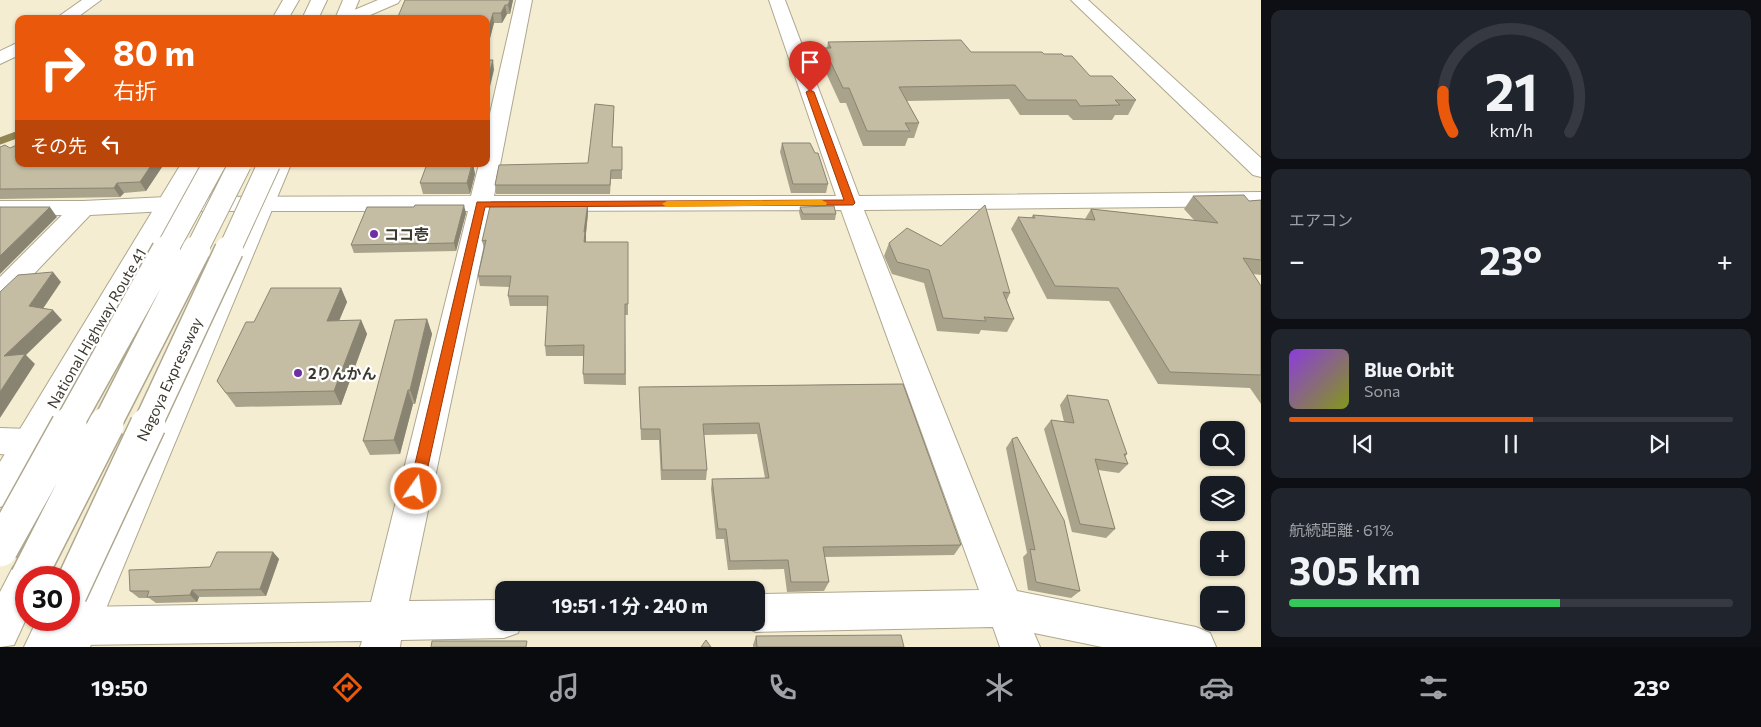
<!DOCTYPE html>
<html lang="ja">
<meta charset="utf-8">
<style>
:root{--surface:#171b24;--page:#20242c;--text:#f1f3f6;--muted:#9ea1a6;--line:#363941;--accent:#ea580c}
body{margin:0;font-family:Commissioner,"Noto Sans JP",sans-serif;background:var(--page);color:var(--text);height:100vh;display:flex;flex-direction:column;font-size:19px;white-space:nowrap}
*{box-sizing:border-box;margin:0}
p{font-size:16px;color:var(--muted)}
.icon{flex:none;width:28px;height:28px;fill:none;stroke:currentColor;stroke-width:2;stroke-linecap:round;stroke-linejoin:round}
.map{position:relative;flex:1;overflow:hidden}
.side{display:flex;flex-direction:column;gap:10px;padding:10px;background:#0d0f14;width:500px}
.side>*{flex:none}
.banner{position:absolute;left:15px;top:15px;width:475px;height:152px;border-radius:10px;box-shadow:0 1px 4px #0004;background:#ea580c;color:#fff;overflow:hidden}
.controls{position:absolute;left:1200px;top:421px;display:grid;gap:10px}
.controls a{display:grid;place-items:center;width:45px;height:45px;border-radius:10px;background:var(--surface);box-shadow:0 1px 4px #0004;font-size:25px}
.speed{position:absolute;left:15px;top:566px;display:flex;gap:10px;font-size:25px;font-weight:700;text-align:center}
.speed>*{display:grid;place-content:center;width:65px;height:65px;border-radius:50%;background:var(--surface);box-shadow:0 1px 4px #0004;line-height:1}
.speed .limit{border:8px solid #d22;background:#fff;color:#111}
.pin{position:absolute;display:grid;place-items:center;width:42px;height:42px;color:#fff;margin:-51px -21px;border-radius:50% 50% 50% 0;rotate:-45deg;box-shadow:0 0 5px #0007}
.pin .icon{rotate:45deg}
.me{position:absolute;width:55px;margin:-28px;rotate:13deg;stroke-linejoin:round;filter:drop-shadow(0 0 4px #0008)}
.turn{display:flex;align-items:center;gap:18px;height:105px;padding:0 15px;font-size:22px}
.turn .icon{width:65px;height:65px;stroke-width:2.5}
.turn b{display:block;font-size:35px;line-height:42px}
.then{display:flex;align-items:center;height:48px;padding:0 15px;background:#0003;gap:10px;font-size:19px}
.big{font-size:38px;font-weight:700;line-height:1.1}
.side .widget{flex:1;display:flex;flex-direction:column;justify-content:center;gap:8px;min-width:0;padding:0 18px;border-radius:10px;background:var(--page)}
.side .dial{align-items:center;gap:0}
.dial svg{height:130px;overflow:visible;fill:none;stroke:var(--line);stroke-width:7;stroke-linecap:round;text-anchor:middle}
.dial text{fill:var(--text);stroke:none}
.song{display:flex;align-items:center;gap:15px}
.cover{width:60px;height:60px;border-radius:8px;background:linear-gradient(135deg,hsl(270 70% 55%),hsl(70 70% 35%))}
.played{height:5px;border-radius:2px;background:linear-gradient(90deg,var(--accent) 55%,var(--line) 55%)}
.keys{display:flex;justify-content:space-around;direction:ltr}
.heat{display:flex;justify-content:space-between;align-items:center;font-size:28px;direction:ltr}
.charge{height:8px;border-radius:4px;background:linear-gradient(90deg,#34c759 61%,var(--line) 0)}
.trip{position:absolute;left:495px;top:581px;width:270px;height:50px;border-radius:10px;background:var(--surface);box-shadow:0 1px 4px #0004;font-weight:700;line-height:50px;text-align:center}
.dock{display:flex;height:80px;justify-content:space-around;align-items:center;background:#090b0e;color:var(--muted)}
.dock .icon{width:35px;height:35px}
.dock .selected{color:var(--accent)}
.dock b{font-size:22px;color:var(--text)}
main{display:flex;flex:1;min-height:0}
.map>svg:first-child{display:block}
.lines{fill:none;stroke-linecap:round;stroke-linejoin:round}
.stream{stroke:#918553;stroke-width:7}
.street-casing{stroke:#aea78e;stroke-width:2}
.highway-casing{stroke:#aea78e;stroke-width:2}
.street{fill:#fff;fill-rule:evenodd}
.highway{fill:#fff;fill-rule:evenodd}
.highway-bridge-far2-casing{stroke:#aea78e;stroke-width:24;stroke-linecap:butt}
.highway-bridge-far1-casing{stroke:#aea78e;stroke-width:31;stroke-linecap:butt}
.highway-bridge-casing{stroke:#aea78e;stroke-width:38;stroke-linecap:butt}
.highway-bridge-far2{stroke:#fff;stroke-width:22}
.highway-bridge-far1{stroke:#fff;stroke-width:28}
.highway-bridge{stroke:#fff;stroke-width:35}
.wall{fill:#a9a38c}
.shaded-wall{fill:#898472}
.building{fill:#c4bda3;stroke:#898472}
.route{fill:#ea580c;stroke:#983908}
.slow{fill:#f59e0b}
.poi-dot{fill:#6f2fa4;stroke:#fff;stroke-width:2}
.labels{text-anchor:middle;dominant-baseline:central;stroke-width:4.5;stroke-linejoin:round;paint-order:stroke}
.poi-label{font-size:15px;font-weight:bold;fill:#3c3a2f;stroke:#fff;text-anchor:start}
.street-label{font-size:15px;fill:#3c3a2f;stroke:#fff}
</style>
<main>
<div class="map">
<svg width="1261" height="647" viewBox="0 0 1261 647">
<rect width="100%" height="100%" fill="#f4edd2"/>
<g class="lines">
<path class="stream" d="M0,141L19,134"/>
<g class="street-casing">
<path id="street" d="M82,0H101L75,19H55Z
M378,0H400L398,3L361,19H338L340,16Z
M516,0H532L494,196H836L769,0H785L859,196L1261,192V206L864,210L1017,591L1196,627L1210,633L1216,647H1102L1034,633L1040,647H1000L993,627L756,632L743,626L741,622H756V594L979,590L841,210L491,211L409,601L504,600V622H522L518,633L504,638L401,640L400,647H360L362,641L79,645L65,640L60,626L62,620H69V611L79,607L371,602L468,211H167L90,215L9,300L0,302V277L62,215H0V201H83L167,197L471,196L479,164H486V131Z
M1071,0H1088L1261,158V177L1253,175Z
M19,42V55L0,64V51Z
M0,428L30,429L41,433L46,443L41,453L30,457L0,454Z"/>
</g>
<g class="highway-casing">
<path id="highway" d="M283,0H299L288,19H272Z
M311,0H327L318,19H302Z
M343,0H359L351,19H335Z
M181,164H203L12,503L0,507V462Z
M269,164H291L90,647H24L37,620H69V605Z
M26,562L39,567L43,578H26V619L14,645L0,647V592L13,567Z"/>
</g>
<use href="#street" class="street"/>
<use href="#highway" class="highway"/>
<g class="highway-bridge-far2-casing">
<path id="highway-bridge-far2" d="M166,251L214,164
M196,251L240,164
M229,251L269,164"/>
</g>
<g class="highway-bridge-far1-casing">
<path id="highway-bridge-far1" d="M68,426L166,250
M106,426L196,250
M147,426L229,250"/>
</g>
<g class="highway-bridge-casing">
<path id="highway-bridge" d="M0,549L69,425
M28,578L106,425
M69,594L148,425"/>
</g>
<use href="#highway-bridge-far2" class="highway-bridge-far2"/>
<use href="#highway-bridge-far1" class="highway-bridge-far1"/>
<use href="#highway-bridge" class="highway-bridge"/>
</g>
<path class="wall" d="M405,0H513L510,14H507L502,23H494L486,53V19Z
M828,42L971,52L1044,54L1064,56L1090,76L1136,100L1128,115H1115L1112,120H1073L1068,115H1020L1009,99L907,101L919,123L914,138H908L905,146H863L846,103H840L821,62L824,48H827Z
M614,115L612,147H622V179H611L610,194H496L495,185L588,163Z
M782,143L828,184L826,193H791L780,152Z
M0,147L10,148L164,164L146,191L124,193L120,197L0,199Z
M473,164L475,174L470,194H423L420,183Z
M1193,196L1249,201L1261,200V275L1253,274L1261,286V404L1250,388L1158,384L1109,301L1047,299L1011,229L1018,217L1031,218L1033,215L1085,219L1091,209L1194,220L1184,209Z
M800,207L836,214L835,220H801L799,212Z
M466,213L456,251L354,253L351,245Z
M588,213L586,233V242H628V315H625L626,385L584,384L583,374V356H546L545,346L548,306H510L508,296L510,287L480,286L478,276L484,248L482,241Z
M889,243L1010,293L1007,300L1014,319L1007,332L981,330L979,334L937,331L924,283L892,274L884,256Z
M341,288L347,302L339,321L361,320L367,334L341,405L236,407L217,381L254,322Z
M427,319L432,334L415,404H413L400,454L370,455L363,441Z
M903,384L961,545L954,555L825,557L829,582L824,591L787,592L784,569L728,570L724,539H716L711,489L712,479L765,478L757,434L704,435L707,470L706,480H661L659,440H641L639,387Z
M1067,395L1127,454L1125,457L1128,464L1119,473L1098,470L1115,529L1106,538L1072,532L1044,429L1051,420L1064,422L1060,405Z
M1012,439L1080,591L1071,598L1028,590L1023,557L1027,553L1006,448Z
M273,552L279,559L266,596L199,597L197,602L156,603L149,598H139L130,591L210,567Z
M756,636L904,647H753V645Z"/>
<path class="shaded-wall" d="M510,0H513L510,14L508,5Z
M505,5L507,14L502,23L501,13Z
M493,13L494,23L486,53V37Z
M493,60L494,70L486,103V86Z
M152,164H164L146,191L140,182Z
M473,164L475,174L470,194L467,183Z
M117,183L124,193L120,197L114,188Z
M588,202V213L586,233V243L585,253L584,232Z
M464,205L466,213L456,251L454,243Z
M50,207L57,217L0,274V256Z
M53,272L61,282L38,316L29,306Z
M341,288L347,302L333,335L327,321Z
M53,310L62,320L26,355L35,364L0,418V392L4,356Z
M427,319L432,334L415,404L410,390Z
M361,320L367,334L341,405L334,391Z
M408,390L413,404L400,454L394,440Z
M273,552L279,559L266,596L260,589Z
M192,590L199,597L197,602L190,595Z"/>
<path class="building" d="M405,0H510L508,5H505L501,13H493L486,37V19H397Z
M961,40L971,52H1042L1044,54H1062L1064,56H1072L1090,76H1112L1136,100H1115L1120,105L1080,106L1076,100H1027L1015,85L899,87L919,123H905L910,131H867L849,88H843L824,48H831L828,42Z
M486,60H493L486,86Z
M595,104L614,106L612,147H622V170H611L610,185H495L499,165L588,163Z
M782,143H810L815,153H818L828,184H793Z
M19,144V164H152L140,182L117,183L114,188L0,189V147L5,145L10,148Z
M427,164H472L467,183H420Z
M1244,195L1249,201L1261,200V260L1243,258L1261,286V375L1170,372L1118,288L1055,286L1018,217L1035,218L1033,215L1095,220L1091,209L1218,223L1193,196Z
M491,202H588L584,232H585L584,242H628V304H625V374H583L584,345L545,346L548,296H508L511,276H478L486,240L482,241Z
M415,205H464L454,243L351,245L367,207H414Z
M985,205L1010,293L1003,292L1014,319L984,317L986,321L943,318L929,270L897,262L889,243L907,228L941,246Z
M834,206L836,214H803L800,207Z
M0,207H50L0,256Z
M53,272L29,306L53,310L4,356L25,354L0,392V292L1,291L18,275Z
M271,288H341L327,321L361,320L334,391L226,393L217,381L246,322H254Z
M427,319L410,390H408L394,440L363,441L395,320Z
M903,384L961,545L823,547L829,582H791L788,560L730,561L726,529H718L712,479L769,478L759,423L703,424L707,470H662L660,429H641L639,387Z
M1067,395L1108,400L1127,454H1124L1128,464L1095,459L1115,529L1080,524L1051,420L1074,423Z
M1017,437L1064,520L1080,591L1036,582L1030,549L1035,550L1012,439Z
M217,552H273L260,589L192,590L190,595L147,597L149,591H130L129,570L210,567Z
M901,635L904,647H757L756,636Z
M706,640L711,647H701Z
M432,641H527L526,647H431Z"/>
<path class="route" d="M810,90L814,92L855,203L853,205L485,207L423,489L421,493L416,495L411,493L409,489L477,202L844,200L806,92Z"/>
<path class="slow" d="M822,200L827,203L826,205L667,207L662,204L667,201Z"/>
<g class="poi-dot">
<circle cx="374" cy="234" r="5"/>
<circle cx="298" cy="373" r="5"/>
</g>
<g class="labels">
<g class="poi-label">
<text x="384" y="234">ココ壱</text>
<text x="308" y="373">2りんかん</text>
</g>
<g class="street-label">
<text transform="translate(96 328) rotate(-60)">National Highway Route 41</text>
<text transform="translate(169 379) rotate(-65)">Nagoya Expressway</text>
</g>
</g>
</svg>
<div class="controls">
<a><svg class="icon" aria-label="search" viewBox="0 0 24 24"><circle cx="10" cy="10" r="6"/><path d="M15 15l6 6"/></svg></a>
<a><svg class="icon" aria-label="layers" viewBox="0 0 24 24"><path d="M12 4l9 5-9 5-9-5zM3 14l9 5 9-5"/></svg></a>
<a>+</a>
<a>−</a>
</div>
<div class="speed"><div class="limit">30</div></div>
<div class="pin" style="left:810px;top:92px;background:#d93025"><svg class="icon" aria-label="arrive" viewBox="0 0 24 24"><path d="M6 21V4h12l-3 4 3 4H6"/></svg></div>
<svg class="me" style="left:416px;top:489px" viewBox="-20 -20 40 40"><circle r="17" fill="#ea580c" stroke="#fff" stroke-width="3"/><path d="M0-11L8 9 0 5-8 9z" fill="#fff"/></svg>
<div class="trip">19:51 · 1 分 · 240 m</div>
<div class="banner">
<div class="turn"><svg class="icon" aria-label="right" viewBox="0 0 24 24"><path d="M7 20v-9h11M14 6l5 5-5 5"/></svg><div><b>80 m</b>右折</div></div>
<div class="then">その先<svg class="icon" aria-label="left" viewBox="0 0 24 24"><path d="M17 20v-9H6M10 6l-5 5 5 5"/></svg></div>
</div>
</div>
<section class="side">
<div class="widget dial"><svg viewBox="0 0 100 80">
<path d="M14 69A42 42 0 1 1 86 69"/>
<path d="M14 69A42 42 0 0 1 8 44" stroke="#ea580c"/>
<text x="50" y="56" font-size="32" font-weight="700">21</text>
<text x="50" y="72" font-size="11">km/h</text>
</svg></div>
<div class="widget"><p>エアコン</p>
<div class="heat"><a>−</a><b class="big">23°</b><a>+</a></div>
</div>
<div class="widget">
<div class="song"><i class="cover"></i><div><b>Blue Orbit</b><p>Sona</p></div></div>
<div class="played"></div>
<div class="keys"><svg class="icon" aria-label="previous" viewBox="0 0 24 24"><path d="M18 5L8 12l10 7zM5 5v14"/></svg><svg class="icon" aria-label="pause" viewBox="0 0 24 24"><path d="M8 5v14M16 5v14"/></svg><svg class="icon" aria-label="next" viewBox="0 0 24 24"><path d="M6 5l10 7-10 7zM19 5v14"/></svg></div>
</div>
<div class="widget"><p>航続距離 · 61%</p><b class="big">305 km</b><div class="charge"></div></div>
</section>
</main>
<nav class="dock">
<b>19:50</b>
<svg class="icon selected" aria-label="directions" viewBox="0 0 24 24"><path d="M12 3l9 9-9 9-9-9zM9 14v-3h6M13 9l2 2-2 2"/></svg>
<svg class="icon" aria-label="music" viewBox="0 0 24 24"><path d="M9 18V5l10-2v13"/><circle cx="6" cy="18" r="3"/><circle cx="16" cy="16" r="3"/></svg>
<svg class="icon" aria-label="phone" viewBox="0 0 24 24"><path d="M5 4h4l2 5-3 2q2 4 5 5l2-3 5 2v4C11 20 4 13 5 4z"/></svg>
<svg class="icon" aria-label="climate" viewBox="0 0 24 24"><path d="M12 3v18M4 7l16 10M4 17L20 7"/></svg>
<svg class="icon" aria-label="car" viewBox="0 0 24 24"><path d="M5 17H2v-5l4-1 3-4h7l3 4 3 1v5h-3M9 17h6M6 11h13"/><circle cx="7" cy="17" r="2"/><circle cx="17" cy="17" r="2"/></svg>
<svg class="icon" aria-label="filters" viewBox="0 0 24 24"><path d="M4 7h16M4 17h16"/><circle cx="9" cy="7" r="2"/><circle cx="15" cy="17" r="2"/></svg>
<b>23°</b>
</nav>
